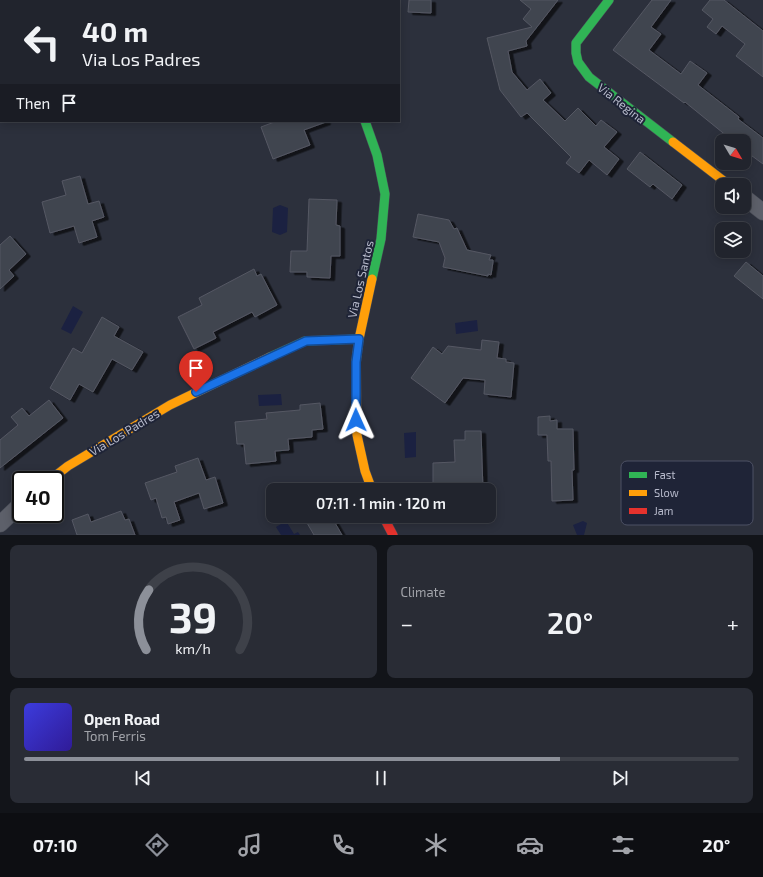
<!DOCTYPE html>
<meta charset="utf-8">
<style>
:root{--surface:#21242d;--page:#292c35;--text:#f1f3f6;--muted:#a2a4aa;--line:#3e4149;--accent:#8c9099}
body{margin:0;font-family:"Exo 2",sans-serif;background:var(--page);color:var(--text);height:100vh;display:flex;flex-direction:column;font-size:15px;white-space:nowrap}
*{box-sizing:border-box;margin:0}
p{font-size:13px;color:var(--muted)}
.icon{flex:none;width:22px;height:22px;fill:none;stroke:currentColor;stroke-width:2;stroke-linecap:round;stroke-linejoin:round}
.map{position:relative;height:535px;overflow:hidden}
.side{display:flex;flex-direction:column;gap:10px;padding:10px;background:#121419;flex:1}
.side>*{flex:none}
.guide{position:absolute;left:0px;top:0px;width:400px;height:122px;box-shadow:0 2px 10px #0003,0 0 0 1px var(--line);background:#21242d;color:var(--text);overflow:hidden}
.needle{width:26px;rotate:128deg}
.fabs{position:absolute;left:715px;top:134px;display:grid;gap:8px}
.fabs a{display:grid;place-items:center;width:36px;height:36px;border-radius:8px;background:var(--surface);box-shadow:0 2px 10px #0003,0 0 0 1px var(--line);font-size:20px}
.speed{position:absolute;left:12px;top:471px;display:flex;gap:8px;font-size:20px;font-weight:700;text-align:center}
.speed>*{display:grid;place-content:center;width:52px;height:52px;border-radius:50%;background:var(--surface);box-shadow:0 2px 10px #0003,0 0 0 1px var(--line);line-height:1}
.speed .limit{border:2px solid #111;border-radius:6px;background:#fff;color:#111}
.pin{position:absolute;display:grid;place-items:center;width:34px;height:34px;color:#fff;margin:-41px -17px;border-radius:50% 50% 50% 0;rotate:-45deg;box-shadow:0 0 4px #0007}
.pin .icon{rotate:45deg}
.me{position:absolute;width:44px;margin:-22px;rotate:359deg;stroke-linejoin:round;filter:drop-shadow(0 0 3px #0008)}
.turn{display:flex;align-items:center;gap:14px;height:84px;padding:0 16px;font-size:18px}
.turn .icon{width:52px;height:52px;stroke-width:2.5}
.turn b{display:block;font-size:28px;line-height:34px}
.then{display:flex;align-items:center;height:38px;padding:0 16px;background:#0003;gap:8px;font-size:15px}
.big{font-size:30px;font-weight:600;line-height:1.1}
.side .tile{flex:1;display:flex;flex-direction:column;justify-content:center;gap:6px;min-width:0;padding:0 14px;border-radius:8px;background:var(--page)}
.side .dial{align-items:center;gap:0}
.dial svg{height:104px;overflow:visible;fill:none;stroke:var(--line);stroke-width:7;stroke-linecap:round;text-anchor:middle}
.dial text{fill:var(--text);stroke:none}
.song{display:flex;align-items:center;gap:12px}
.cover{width:48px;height:48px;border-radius:6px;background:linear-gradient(135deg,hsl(240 70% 55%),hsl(250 70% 35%))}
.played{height:4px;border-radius:2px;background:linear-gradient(90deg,var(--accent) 75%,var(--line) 75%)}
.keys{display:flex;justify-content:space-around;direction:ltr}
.heat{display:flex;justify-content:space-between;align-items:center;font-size:22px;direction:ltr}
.side .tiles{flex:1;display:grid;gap:10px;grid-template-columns:1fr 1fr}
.tile:last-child{grid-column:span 2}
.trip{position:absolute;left:266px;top:483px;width:230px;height:40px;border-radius:8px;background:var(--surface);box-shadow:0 2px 10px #0003,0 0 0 1px var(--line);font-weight:600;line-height:40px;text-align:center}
.dock{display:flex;height:64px;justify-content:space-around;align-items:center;background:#0d0e12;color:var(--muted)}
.dock .icon{width:28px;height:28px}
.dock .active{color:var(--accent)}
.dock b{font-size:18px;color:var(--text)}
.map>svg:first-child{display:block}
.water{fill:#1b2141}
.building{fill:#414450;stroke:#555863;filter:url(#shadow)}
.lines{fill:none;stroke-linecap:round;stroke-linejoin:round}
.street-casing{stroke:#4a4d58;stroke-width:17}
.fast-casing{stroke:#4a4d58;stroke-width:10}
.slow-casing{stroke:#4a4d58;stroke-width:10}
.jam-casing{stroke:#4a4d58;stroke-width:10}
.street{stroke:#5d606a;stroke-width:16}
.fast{stroke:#30b455;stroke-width:9}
.slow{stroke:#ff9f0a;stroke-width:9}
.jam{stroke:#e5322d;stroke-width:9}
.route-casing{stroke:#114b97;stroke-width:10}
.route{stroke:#1a73e8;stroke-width:7}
.labels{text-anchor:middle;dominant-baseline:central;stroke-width:4;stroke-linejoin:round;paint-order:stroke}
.street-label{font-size:12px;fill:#b8bbcc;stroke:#1f2437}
.key{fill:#1f2437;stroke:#4d5164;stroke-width:1}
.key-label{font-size:11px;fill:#b8bbcc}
</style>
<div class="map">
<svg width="763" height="535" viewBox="0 0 763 535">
<defs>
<filter id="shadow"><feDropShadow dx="4.5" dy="2.5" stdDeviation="0" flood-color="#0009"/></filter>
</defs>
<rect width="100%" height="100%" fill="#2c303c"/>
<path class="water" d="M280,205L288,208L287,232L280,235L272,232L273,208Z
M73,306L83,312L71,334L61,329Z
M477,320L478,331L456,334L455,323Z
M281,394L282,405L259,406L258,395Z
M416,432V457L405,458L404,433Z
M286,521L294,534L298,532L300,535H281L276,527Z
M583,521L587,523L584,535H577L573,525Z"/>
<path class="building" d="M409,0H431V13L408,12Z
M520,0H558L526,41L527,46L508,51L512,72L527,90L540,79L551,93L543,100L565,121L578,108L596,126L601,120L617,132L604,147L619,159L607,175L589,160L579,173L566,163L571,157L527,113L521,117L500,90L487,38L532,27L523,19L531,9Z
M652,0H671L651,27L661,34L649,50L681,74L690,61L707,73L698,85L739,117L738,119L763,138V164L744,150V141H733L685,102L684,103L613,50Z
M710,0H724L763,31V77L736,56L745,44L722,26L716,34L707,27L713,19L702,10Z
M277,121H326V122L304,130L310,145L273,159L261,127Z
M640,152L682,185L672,199L653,184L650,187L627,169Z
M80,176L88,204L99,201L104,217L92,221L97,237L79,243L74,226L50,233L42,202L66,195L62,181Z
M309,199L337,200L336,225L340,226V256H331L330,278L307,277V272H290L291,251H307Z
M418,214L449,220L454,229L457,228L467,250L491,255L489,260H493V262L491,275L488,274V276L443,267L445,258L439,242L413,237Z
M10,236L26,254L9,270L14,276L0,289V245Z
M746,262L763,276V299L734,276Z
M254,269L257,276L261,274L277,305L255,317L252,312L213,332L216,338L194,349L178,317L202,305L199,298Z
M102,317L119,327L114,336L143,352L132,370L112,359L93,392L79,384L70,400L50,388L73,348L82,353Z
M482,340L499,342L497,358L506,359V362L514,363L511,397L484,394L485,380L463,378L445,403L411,378L433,347L442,354L448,346L481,350Z
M49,400L63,418L0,468V440L18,425L11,417L22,408L29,416Z
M320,403L323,429L312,430V437L288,439L289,450L275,451L276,461L246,464L244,444H237L235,422L267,419L266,413L300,410V405Z
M550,416V421L557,420V429H573L574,470H572L573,500L552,501L551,461H548L547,435H538V417Z
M465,431H481L483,490H453L446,484H433V463L455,462L454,440H465Z
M198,458L206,480L215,477L223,503L204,509L199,493L174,502L180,520L168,524L166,517L162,518L156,498L151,500L145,483L177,472L175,466Z
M121,511L125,520L129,519L135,535H77L72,520L88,514L91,522Z
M303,516H331L342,535H314Z"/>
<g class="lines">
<g class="street-casing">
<path id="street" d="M744,197L763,212
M0,524L21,504"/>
</g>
<g class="fast-casing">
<path id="fast" d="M609,0L576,43V53L578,62L589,77L673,142
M365,121L377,155L385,194L381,239L372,279
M270,357L305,341L359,339"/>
</g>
<g class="slow-casing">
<path id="slow" d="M331,0V1
M673,142L729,185
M50,480L68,466L170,405L270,357
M372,490L365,471L357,435L356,362L359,339L372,279"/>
</g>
<g class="jam-casing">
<path id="jam" d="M383,516L393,535"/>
</g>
<use href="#street" class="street"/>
<use href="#fast" class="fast"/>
<use href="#slow" class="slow"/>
<use href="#jam" class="jam"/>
</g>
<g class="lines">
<g class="route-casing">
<path id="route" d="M196,392L306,341L359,339L356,362V420"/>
</g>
<use href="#route" class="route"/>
</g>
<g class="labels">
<g class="street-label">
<text transform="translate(622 103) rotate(38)">Via Regina</text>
<text transform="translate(360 279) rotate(-77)">Via Los Santos</text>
<text transform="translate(124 432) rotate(-31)">Via Los Padres</text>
</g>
</g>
<rect x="621" y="461" width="132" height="64" rx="6" class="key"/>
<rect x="629" y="472" width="18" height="6" fill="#30b455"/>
<rect x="629" y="490" width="18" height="6" fill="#ff9f0a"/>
<rect x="629" y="508" width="18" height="6" fill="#e5322d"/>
<g class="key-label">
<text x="654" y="479">Fast</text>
<text x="654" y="497">Slow</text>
<text x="654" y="515">Jam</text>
</g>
</svg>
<div class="fabs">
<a><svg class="needle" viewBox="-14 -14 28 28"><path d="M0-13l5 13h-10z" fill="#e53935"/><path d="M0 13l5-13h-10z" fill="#a2a4aa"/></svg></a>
<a><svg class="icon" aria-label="sound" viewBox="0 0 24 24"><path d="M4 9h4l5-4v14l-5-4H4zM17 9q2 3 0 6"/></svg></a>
<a><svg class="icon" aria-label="layers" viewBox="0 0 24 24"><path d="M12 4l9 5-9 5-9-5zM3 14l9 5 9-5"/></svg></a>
</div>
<div class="speed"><div class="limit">40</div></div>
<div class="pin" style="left:196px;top:392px;background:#d93025"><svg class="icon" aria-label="arrive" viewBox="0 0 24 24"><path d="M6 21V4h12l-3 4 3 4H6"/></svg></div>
<svg class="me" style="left:356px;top:420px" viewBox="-20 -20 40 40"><path d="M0-17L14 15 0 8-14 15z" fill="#1a73e8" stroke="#fff" stroke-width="4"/></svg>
<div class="trip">07:11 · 1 min · 120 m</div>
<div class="guide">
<div class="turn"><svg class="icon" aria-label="left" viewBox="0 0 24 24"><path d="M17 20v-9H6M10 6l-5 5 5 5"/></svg><div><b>40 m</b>Via Los Padres</div></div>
<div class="then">Then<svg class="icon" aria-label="arrive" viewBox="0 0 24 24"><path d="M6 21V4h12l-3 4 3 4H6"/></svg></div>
</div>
</div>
<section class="side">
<div class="tiles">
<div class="tile dial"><svg viewBox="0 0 100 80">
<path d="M14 69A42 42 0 1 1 86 69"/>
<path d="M14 69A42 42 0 0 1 16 23" stroke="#8c9099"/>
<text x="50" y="56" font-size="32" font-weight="700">39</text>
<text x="50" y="72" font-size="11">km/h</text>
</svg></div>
<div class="tile"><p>Climate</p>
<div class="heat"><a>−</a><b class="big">20°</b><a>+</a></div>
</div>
<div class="tile">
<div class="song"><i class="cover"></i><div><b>Open Road</b><p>Tom Ferris</p></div></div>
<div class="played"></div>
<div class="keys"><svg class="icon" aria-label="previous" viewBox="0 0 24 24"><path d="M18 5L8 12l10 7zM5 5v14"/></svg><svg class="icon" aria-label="pause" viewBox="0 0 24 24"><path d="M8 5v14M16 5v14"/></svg><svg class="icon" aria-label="next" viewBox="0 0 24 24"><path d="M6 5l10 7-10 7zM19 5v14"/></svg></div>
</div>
</div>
</section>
<nav class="dock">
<b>07:10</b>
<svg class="icon active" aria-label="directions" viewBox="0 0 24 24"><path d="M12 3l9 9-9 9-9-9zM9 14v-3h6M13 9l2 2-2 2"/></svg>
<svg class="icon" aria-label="music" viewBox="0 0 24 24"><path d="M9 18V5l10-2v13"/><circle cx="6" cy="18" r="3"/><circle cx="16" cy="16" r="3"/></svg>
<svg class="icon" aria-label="phone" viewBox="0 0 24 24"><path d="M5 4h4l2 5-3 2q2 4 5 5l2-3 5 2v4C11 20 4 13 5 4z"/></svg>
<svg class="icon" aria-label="climate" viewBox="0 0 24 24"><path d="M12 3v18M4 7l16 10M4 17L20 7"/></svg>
<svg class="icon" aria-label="car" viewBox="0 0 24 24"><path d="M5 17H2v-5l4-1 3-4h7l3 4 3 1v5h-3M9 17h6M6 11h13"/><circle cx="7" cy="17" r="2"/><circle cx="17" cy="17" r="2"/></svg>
<svg class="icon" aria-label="filters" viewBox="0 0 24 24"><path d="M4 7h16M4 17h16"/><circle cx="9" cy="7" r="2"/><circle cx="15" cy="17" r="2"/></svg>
<b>20°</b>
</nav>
